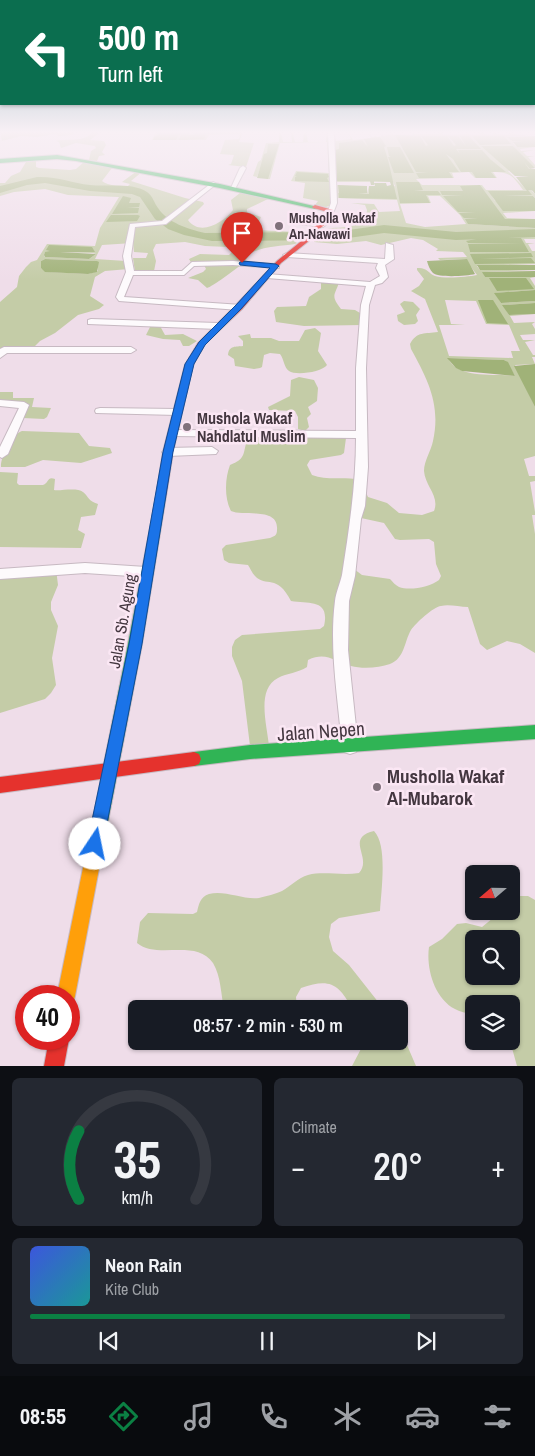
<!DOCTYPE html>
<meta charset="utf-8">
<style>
:root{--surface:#171b24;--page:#242831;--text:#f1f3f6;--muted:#9ea1a6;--line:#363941;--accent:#0b8043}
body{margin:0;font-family:"Archivo Narrow",sans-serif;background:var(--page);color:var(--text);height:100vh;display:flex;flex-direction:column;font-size:19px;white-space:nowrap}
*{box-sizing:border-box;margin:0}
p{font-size:16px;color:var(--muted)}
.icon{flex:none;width:28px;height:28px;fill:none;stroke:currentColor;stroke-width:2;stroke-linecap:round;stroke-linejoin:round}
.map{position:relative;height:1066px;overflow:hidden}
.panel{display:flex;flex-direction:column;gap:12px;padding:12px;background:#0d0f14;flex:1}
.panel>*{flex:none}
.guide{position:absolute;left:0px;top:0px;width:535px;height:105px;box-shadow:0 1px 4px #0004;background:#0b6e4f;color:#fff;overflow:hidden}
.needle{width:32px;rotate:250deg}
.controls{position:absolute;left:465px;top:865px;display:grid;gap:10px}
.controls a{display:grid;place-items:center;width:55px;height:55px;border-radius:8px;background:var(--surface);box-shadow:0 1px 4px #0004;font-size:25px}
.speed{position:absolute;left:15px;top:985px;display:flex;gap:10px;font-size:25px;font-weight:700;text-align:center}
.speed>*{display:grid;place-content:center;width:65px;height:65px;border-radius:50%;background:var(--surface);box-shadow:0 1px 4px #0004;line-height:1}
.speed .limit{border:8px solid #d22;background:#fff;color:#111}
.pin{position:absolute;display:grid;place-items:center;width:42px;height:42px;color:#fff;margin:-51px -21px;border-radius:50% 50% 50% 0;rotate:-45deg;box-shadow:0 0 5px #0007}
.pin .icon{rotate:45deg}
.me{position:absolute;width:55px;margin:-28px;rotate:11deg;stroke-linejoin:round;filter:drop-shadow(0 0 4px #0008)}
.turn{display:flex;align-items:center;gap:18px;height:105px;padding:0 15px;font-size:22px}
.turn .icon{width:65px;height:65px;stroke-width:2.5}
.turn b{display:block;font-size:35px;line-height:42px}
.big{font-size:38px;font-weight:600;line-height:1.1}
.panel .card{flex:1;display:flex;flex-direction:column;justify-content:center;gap:8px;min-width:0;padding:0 18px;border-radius:8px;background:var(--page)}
.panel .dial{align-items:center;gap:0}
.dial svg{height:130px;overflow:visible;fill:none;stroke:var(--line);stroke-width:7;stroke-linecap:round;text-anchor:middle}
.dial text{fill:var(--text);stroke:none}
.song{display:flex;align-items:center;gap:15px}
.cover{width:60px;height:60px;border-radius:8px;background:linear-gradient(135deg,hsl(230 70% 55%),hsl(180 70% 35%))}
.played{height:5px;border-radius:2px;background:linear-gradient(90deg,var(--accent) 80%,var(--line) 80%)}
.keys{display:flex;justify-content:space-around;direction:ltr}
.heat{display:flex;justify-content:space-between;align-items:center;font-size:28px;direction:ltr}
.panel .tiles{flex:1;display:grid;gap:12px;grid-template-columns:1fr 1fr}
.card:last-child{grid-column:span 2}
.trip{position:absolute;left:128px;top:1000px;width:280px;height:50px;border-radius:8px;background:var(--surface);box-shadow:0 1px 4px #0004;font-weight:600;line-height:50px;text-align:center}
.tabs{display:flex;height:80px;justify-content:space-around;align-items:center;background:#090b0e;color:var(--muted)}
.tabs .icon{width:35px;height:35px}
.tabs .current{color:var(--accent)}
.tabs b{font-size:22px;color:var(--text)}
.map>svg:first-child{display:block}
.green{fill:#c4cca7;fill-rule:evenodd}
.water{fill:#a0b278}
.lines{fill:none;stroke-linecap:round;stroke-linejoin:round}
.river{fill:#a0b278;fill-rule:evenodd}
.street-casing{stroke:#c7b9c2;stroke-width:2}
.fast-casing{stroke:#c7b9c2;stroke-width:2}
.slow-casing{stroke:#c7b9c2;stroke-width:2}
.jam-casing{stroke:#c7b9c2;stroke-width:2}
.street{fill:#fdfafc;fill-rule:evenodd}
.fast{fill:#30b455;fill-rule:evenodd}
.slow{fill:#ff9f0a;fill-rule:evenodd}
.jam{fill:#e5322d;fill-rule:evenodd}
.route{fill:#1a73e8;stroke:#114b97}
.poi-dot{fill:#80717b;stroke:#fbe7f4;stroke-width:2}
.labels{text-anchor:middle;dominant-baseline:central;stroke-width:5;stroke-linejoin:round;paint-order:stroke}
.far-poi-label{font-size:14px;font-weight:bold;fill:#443740;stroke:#fbe7f4;text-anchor:start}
.poi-label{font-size:16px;font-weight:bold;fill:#443740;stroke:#fbe7f4;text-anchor:start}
.street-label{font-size:16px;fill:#443740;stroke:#fbe7f4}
.near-street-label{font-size:19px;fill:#443740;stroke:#fbe7f4}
.near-poi-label{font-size:19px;font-weight:bold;fill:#443740;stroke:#fbe7f4;text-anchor:start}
</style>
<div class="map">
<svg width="535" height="1066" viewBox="0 0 535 1066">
<rect width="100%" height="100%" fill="#efdde9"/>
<path class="green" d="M0,132H76L71,135L60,136L54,134L38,137L21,136L2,141Z
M92,132H101L90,140L104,141L106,145L102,152L105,155L99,156L97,161L89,160L91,151L96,148L95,146L76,143L61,148L59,142L56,141C68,138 84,143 92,132Z
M156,132V134H190L192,132V134H196L243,132L239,142L254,143L246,167L228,165L231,164L234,155L220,154L225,140L239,139L240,134L209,135L206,140H152Z
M279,132H281L283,142H292L291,132H296L293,134L295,142H303L304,132H306L308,142H326L327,132H334L336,141L351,139L348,132L353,140L371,138L368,132L372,137L376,136L373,132L377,137L382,136L380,132L383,136L392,134L390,132L394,135H413L412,132L415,134H440L438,132H441L444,135L468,134L465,132L471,135H481L478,132C484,133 486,135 494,135L490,132C498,133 499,135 510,135L506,132C513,133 514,135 522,135L519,132L525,136L535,135L508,137L512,141H535L513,143L517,147H535L520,149L521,151L535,150L523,152L527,156H535L528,157L535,165V168L529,163L530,169H534L508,171L527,190H535L532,191L535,194V198L533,196H492L495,201H535L503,211H535L503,213L507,218L535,219H466L469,224L535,228V239H524L526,243H535L528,244L532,251H535V264L477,266L480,270H535L483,272L485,277H535L530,278L535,286V290L495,293L501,303L535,301V303L503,305L509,315L535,314L510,316L514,323L535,322L532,324L535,329V334L520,335L523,340H535L525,342L533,355H535V357H532L535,364L515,365L535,407V456L524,459L529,476H535V481L530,482L535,512V515H532L535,534V653L520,644L507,641L487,650L480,644L468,607C459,607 449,604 441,606C433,607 416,623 411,630C404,642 405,658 390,664C379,668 362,669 351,666C334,662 327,651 308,660L307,667C298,673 287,673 278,678C256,689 267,725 269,746H250L242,681L232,656V647L235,640L242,635L320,629L324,626C330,599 310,604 291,601C277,573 266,588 255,576C252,573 250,568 248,565L229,563L224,560L222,549L226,545L270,538C275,536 277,535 277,530C279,506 244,517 231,511C224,498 225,478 230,465C246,459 243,453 247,440L254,435L346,438L344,453L341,455L310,460L307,465L312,475C327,481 344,476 360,480L368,497L387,503L399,513L422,515L434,511C440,496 425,486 424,471C424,461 431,451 433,441C441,405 428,380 411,349L410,344C417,331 425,334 438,332L425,299L411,291L419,286L424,279L417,270V268C427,267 428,273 435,276C445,279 467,277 477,275L465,259L440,260L438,258L467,257L463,252L436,251L438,249L423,240L411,238L381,245L366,241L337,244L314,242C318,223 339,230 352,226C357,225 362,221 366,218L367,210L365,205L351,203L374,204L379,212L400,211L397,200L338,198V203L326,207L315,205L318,201L303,198L305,183L291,181L296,171L329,173L327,142L280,143L270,179H267L261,166L257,177L253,176L258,162L261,160L266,143L279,142ZM469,172L475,178H497L493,172C510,172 513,176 523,190H486L482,185H422L416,179L454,178L452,173ZM334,182H393L395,186L369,194V186L367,193H338V185H334ZM428,196H440L460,215L466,224L425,227L406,223L400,204L431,203ZM469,244L529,251L470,252ZM445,300L476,301L486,324L509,325L520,351H511L513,358L449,356L439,325H465L451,324ZM448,358L504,360L506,361L515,376C495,373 458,380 448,358ZM361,518L384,523L395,539L400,540L429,539L434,542L436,564L441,576L439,580C430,587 410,591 399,587C395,585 393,582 390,579L362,575L354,569L355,519Z
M36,160V167L39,168L70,170L76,169L84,162L112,168L102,181C109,186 119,186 127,187L130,184L122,182L137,171H143L131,181L185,198L203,202L204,204L188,220C200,237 224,222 233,210L231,200L240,193L268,199L247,209V212L261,217L255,230L297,232L305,237L290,239L297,243L295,244C282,246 266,246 253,252C247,255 247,261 242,264C236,269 212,287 207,288L198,280L188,278L203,272L206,269L204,265L192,264L189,259L200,254L229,255L232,252L228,247L205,246L185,242L156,244L153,250L156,261L154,271L135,272L133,258H146L148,253L134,252L133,243L102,245L95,259L126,261L129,269L105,271L95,277L90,296L104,305L99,309L78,315L55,333L40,341L33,348L0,349V302L17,287L19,276L26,267L31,262L37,260L47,244L95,246L100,228L119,197L68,195L45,189L14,192L0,196V183H5L11,176L20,172L26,162ZM45,252L93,253L96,254L89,259L45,257L44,256ZM45,259L97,261L98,271L88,274L49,272L41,268V261Z
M321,282L339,283C334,296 331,296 341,309L355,310L360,313L361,325L304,326L276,322L274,311L277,307L306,306L309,297L321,289Z
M404,301L413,302L420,309L416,315L418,321L415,324L404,325L398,321L397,315L405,312L400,304Z
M160,326L165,335L183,334L197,341L189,346H183L180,340L163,339L146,335L150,327Z
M315,328L321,333L318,351L327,365C322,372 296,376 289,371C284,368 284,359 280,354L270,353L264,355L262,367L260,368L254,369L235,366L234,359L228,355C229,345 236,347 243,346V341L238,336L250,334L251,338H271L279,341H299L305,330Z
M299,377L314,380L318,388L317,401L308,407L311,414L307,418L309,427L305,431L298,429V417L295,411L269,410L268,407L290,396L291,380Z
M0,392H13V398H34L32,407L51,408L47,417L44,419L23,418L27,406L0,402Z
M22,431L79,433L89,446L110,448L112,453L81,463L43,460L25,467H1C0,458 12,434 22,431Z
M0,472L18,473L17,483L19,485H43C49,483 47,476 55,479L54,490C61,491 77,487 83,492C89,497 88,501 98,504L95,515L81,517L78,530L85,534L81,548L0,547Z
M56,569L58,585L51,602V610L58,626L52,658L56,685L51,693L45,699L0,713V574Z
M374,831C388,845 381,892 380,911L339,918L331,924L329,937L333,951L349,965L379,1003L389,1009H352C339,983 329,978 301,988L296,997L297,1009H224C221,995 221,976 213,963C196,938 157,960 137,943L140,922L148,913L193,914L197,912C199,904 200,897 209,894C225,890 243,900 259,898C266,896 276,894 282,891C291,886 298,878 308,875C324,871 342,876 359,873C373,858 344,838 374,831Z
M511,896H528L535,900V1066H517L510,1041L511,1004H474V1015C468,1013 460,1012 455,1009C434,998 426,968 429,947L442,939L457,924L466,923L482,927L493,918L494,911H511ZM474,939H511V976H474Z
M399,1015L405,1025L407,1045L416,1066H352L363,1045L362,1041H399Z"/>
<path class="water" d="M157,132H190L189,135H194L192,132H241L206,134L204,139L179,140L181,135H178L176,140H153L155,136L158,135Z
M395,135L420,136L426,146L428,145L421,136H447L454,146L456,145L448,136H458L466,146L460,136H469L481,149H453H456L460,154L458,150H482L490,159L506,172H491L496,178H476L472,172H461L453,159L446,154L459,172H449L453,178H419L416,173L428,172H416Z
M472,136H504L511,144L480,145Z
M535,136V147H517L513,142L523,141H512L507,137Z
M380,137L386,146L384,147C390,164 393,183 397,199L339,198L338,185L367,186V193L358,194H369V186H375L374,183H386L387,186L391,185L390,182L374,181V185H371L370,181H337L335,150L339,149V143L362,140L368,147L364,139Z
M268,144H279L268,179L257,178L264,154L267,153Z
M481,146H513L535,168L530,169L524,162L529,169H522H535V194L532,190H528L532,195L504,196H533L535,198V211H503L488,191H527L516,177L529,176H515Z
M387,147H400L414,173H394L388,157H391L389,156Z
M297,172L328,174L329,177L327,178L329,182L295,181V177H297L295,176Z
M396,182H419L423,190L414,191H438L441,195H426L430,203H400Z
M480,185L505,219H535V228L468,224L465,219L478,218H464L459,213L475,212H458L443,196L463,195H442L440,191H463L460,186Z
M123,196L131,198L129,203H140L139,207H127L139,208L138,213L112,214Z
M111,215H138L140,216L137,221L106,222Z
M481,238H521L529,252H470L468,244L523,243H468L466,241Z
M49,245L92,247L95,252H60L96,254L89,259L45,257L44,255L45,252L50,251L46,250Z
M531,253L533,257L479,259L531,258L535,263L475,264L470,254Z
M45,259L97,261L99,262L97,272L88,274L45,272L41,268V261Z
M467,259L475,274C467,276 439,278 433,273C430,270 428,265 427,261Z
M477,265H535V270H480Z
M535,271V277H485L482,272Z
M489,278H526L534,289L497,291Z
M535,290V301L501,303L494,293Z
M478,300H493L508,324L487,323Z
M535,303V314L509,315L502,305Z
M447,358L504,360L508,362L515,376L462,371L456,368Z
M535,364V407L514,366Z"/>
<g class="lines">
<path class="river" d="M37,177C56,176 72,183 90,185C108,187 132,182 147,192C153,196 154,203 158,208C168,223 188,229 205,233L334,232L384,225L456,232L535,229V237L456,240L384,233L334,240L212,241L184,235L168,229L155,219L140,197L132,194L90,191L45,183L27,185L0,193V186Z"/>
<g class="street-casing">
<path id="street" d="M328,132H334L337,203L334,211L331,213L328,211L331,203Z
M243,166L246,168L235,189L230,190L240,168Z
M213,182L215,183V185L166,224L135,227L131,256L134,271H182L192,262L233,261L276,264H279V268L233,265L194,266L184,275H133L124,297L242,305V309L239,310L119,301L116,297L126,272L123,256L130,224L162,221Z
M292,220L323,223L326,225L323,227L290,223V221Z
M386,243L393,245L394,259L385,265L388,277L382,283L375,285L369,305L366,368L368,467L365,506L361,519L355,576L349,601L348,650L358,746L356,752L350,754L344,752L342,746C338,699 329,648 335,601C336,592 340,584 342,575C349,530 356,484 356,438L173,436L168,433L173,430L356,431V368L361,305L366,286L267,278L263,276L267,274L370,282L380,276L376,268L378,263L287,257L283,255L287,253L385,259Z
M91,319L218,323L222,326L218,329L88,324V320Z
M4,347H131L136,350L131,353H7L0,358V349Z
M0,400L24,402L29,405L8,454L2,458L0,457V447L19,408L0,406Z
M100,408L177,409L182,412L177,415L96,413L95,411L96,409Z
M212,447L218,451L216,454L168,456L162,452L168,448Z
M85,563L146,567L151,568L153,572L151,576L146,577L85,573L0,579V569Z"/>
</g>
<g class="fast-casing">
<path id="fast" d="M57,155L220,184L318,207L315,209L220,188L76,161L57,159L0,163V159Z
M161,492L166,496L142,644L101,858L99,864L93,866L87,864L85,858L128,644L156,496Z
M535,725V739L250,759L194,766L189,764L187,759L189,754L194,752L250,745Z"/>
</g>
<g class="slow-casing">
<path id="slow" d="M93,850L99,852L101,858L75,996L73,1003L69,1004V996H57L85,858L87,852Z"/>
</g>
<g class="jam-casing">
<path id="jam" d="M315,205L333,210L332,220L313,233L310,240L281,263L242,309L205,344L193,365L173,452L166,496L165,499H157L156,496L163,452L185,365L198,343L236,305L277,261L305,238L308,231L327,218L328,212L313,208L312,207Z
M194,752L199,754L201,759L199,764L194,766L0,793V777Z
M49,1039H69L64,1066H44Z"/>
</g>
<use href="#street" class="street"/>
<use href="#fast" class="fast"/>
<use href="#slow" class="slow"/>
<use href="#jam" class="jam"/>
</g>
<linearGradient id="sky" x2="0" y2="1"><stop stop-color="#8bb3bb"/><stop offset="0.47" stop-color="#f8f0f5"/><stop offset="1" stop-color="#f8f0f5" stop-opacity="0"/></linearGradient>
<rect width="535" height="281" fill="url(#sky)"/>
<path class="route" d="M242,261L276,264L279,266L241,309L205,345L194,364L173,452L142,644L103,844L101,850L95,852L89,850L87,844L129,644L163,452L185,364L199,342L236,305L270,268L240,265L239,263Z"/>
<g class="poi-dot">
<circle cx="279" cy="226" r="5"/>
<circle cx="187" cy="427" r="5"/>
<circle cx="377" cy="787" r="5"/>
</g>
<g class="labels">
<g class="far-poi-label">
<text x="289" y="218">Musholla Wakaf<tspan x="289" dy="16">An-Nawawi</tspan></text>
</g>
<g class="poi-label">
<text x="197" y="418">Mushola Wakaf<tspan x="197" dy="18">Nahdlatul Muslim</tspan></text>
</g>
<g class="street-label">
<text transform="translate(122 621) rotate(-80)">Jalan Sb. Agung</text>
</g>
<g class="near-street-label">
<text transform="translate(321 731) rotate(-4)">Jalan Nepen</text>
</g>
<g class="near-poi-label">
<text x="387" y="776">Musholla Wakaf<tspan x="387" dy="22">Al-Mubarok</tspan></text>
</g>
</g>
</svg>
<div class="controls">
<a><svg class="needle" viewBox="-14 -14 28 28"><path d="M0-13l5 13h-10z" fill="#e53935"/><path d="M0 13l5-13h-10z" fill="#9ea1a6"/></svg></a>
<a><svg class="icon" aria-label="search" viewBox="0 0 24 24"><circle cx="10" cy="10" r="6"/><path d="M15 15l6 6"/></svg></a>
<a><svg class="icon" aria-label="layers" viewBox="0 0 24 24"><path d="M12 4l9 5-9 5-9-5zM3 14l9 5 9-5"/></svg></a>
</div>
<div class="speed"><div class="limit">40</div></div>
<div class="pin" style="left:242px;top:263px;background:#d93025"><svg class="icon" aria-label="arrive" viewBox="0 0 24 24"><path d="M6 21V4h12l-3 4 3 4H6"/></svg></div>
<svg class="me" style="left:95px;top:844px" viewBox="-20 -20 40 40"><circle r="19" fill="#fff"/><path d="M0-13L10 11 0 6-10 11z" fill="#1a73e8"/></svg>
<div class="trip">08:57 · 2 min · 530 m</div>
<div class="guide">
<div class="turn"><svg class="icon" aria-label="left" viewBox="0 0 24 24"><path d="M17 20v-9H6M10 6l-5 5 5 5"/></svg><div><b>500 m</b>Turn left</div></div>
</div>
</div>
<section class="panel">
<div class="tiles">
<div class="card dial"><svg viewBox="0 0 100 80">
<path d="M14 69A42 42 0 1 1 86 69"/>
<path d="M14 69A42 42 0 0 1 14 27" stroke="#0b8043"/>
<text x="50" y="56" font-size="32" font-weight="700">35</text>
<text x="50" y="72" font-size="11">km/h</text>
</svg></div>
<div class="card"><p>Climate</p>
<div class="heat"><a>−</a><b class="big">20°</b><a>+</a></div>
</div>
<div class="card">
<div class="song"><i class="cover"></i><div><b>Neon Rain</b><p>Kite Club</p></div></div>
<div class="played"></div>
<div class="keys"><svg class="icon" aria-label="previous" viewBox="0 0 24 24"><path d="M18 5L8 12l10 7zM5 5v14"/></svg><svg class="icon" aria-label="pause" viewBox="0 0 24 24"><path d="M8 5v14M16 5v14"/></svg><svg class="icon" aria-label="next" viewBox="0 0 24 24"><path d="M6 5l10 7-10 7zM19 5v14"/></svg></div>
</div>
</div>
</section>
<nav class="tabs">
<b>08:55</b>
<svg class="icon current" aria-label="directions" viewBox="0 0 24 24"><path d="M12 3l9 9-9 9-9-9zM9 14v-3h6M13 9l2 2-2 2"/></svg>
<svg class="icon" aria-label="music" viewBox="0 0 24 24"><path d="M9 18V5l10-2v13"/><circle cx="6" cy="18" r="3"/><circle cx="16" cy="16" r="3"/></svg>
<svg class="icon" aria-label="phone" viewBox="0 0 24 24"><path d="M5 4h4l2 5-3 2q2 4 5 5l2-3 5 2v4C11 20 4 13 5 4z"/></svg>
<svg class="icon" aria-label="climate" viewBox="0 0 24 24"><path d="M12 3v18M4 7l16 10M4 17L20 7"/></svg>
<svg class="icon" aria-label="car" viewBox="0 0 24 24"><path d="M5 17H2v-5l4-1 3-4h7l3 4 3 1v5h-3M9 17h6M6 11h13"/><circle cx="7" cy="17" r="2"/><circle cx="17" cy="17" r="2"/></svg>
<svg class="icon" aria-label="filters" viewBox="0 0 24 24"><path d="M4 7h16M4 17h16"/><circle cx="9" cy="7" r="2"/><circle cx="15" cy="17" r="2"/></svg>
</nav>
